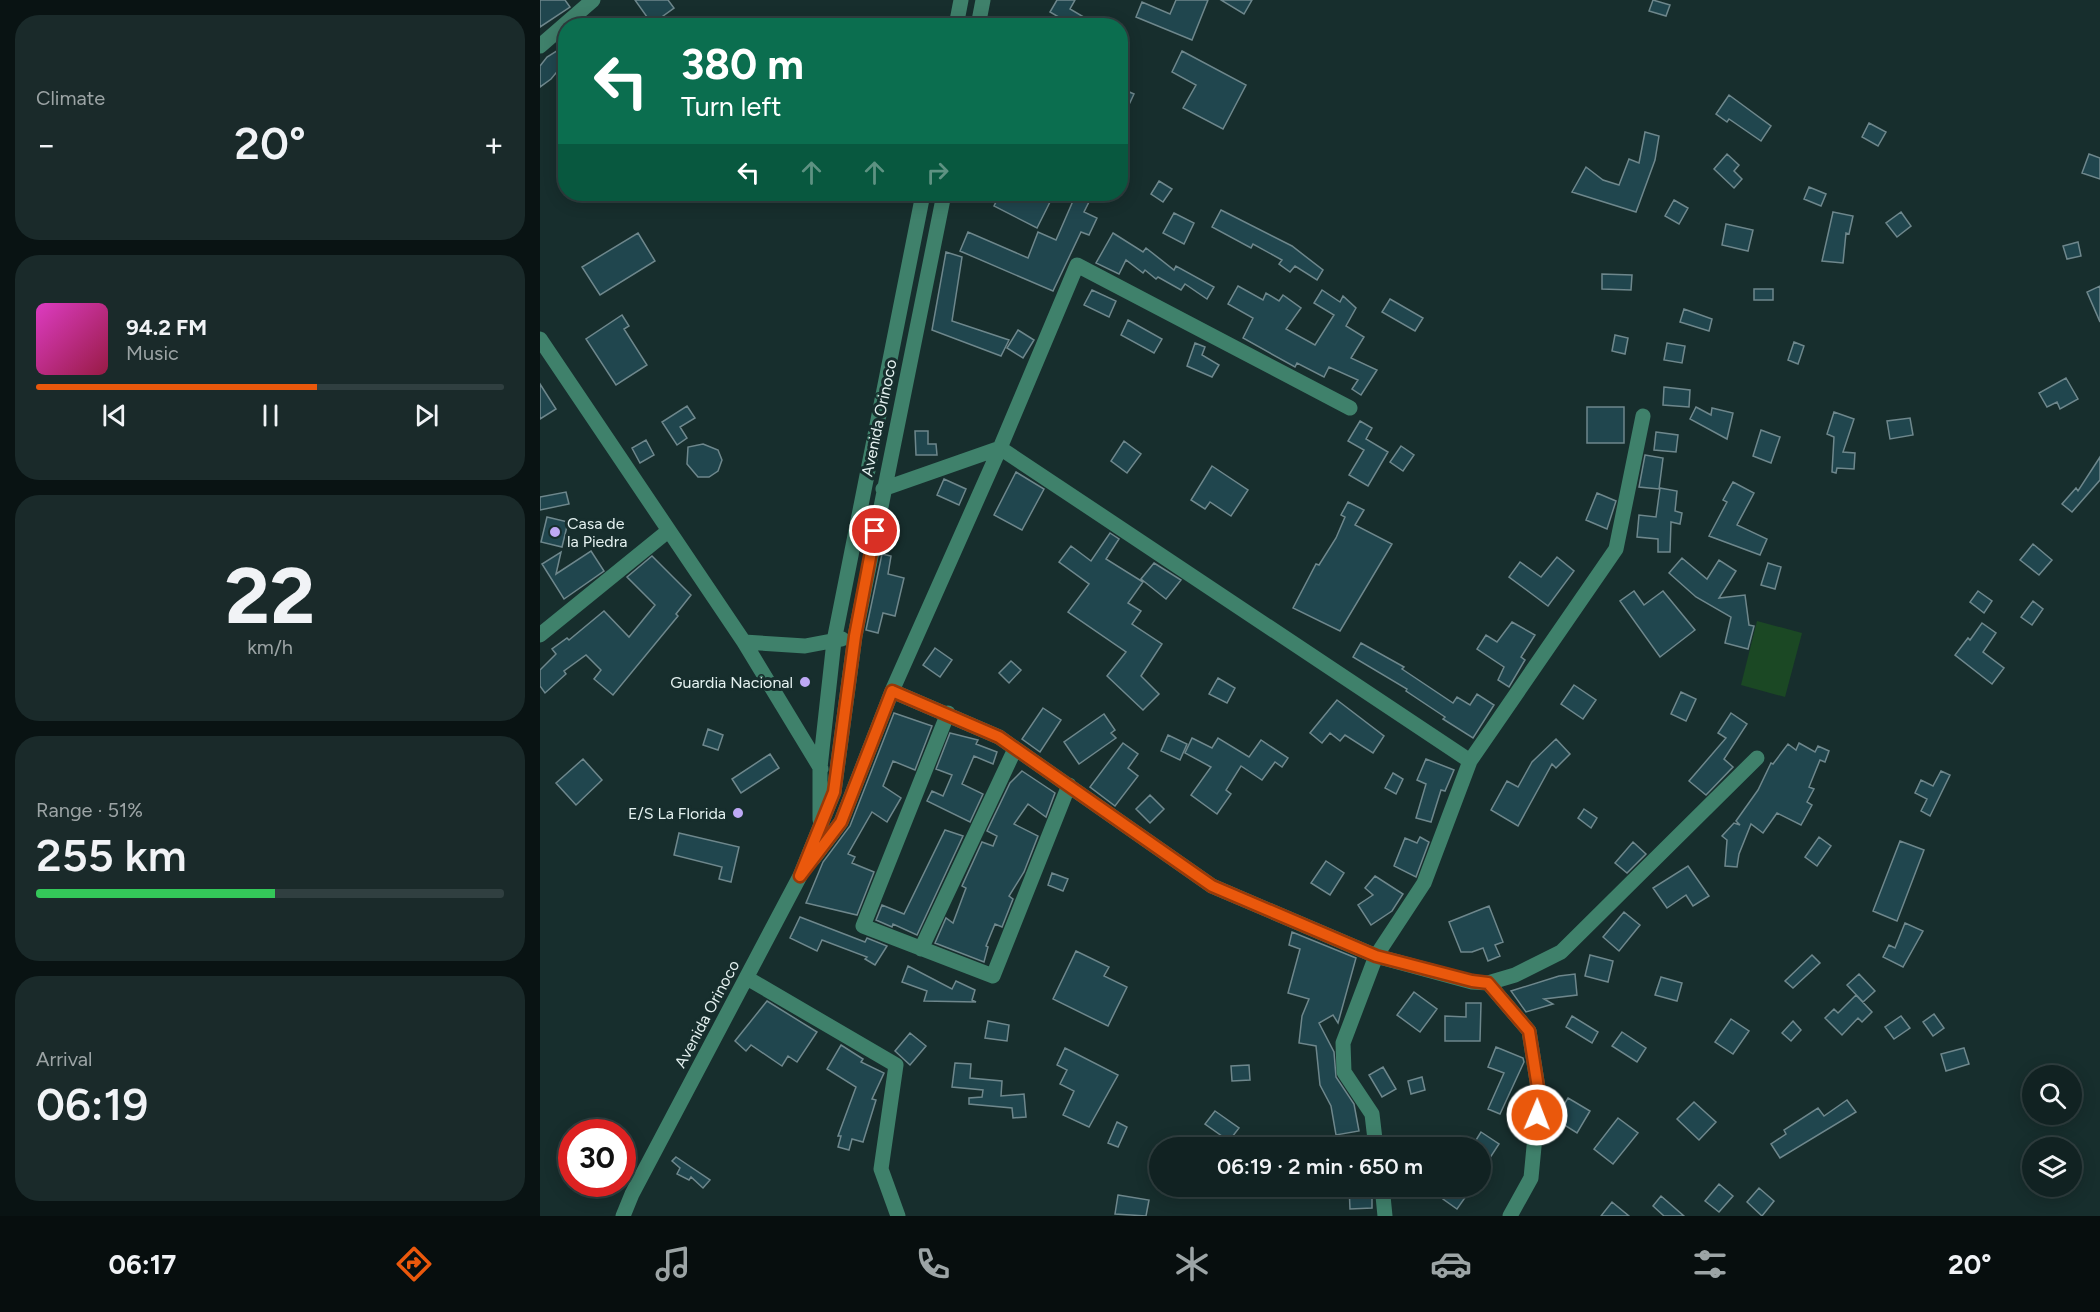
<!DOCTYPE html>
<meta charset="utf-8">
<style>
:root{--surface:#122;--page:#1a2a2a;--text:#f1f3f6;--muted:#9ca4a5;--line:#303f40;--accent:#ea580c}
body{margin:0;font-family:Figtree,sans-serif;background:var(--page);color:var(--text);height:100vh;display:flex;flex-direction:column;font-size:22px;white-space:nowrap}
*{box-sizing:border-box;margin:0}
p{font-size:20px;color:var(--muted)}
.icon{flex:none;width:33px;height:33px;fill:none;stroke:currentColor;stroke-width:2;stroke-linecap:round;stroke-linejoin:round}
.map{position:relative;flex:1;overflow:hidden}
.sheet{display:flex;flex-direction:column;gap:15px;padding:15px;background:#091313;width:540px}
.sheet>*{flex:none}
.hud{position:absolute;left:18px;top:18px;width:570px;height:183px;border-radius:24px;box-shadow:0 3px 15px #0003,0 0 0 2px var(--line);background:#0b6e4f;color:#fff;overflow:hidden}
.tools{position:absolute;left:1482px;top:1065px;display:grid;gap:12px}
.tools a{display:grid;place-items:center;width:60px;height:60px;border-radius:50%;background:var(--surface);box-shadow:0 3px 15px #0003,0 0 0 2px var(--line);font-size:30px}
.speed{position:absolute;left:18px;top:1119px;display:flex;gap:12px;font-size:30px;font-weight:700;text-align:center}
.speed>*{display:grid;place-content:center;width:78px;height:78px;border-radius:50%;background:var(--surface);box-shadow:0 3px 15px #0003,0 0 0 2px var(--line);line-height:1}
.speed .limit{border:9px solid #d22;background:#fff;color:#111}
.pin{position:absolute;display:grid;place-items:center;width:51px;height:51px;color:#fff;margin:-26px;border:3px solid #fff;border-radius:50%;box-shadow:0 2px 6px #0007}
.me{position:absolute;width:66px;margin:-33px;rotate:1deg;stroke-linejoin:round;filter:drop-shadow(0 0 4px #0008)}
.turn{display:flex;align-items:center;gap:21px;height:126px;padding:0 24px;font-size:27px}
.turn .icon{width:78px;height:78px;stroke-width:2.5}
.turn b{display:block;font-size:42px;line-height:51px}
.lanes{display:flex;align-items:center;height:57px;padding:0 24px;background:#0003;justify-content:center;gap:30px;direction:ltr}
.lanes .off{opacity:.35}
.big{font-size:45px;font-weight:600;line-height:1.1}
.sheet .widget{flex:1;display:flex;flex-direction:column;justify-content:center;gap:9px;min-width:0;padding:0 21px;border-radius:24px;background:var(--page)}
.sheet .dial{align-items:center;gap:0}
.dial b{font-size:78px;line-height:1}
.song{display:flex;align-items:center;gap:18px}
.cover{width:72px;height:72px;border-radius:9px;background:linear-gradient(135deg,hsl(310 70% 55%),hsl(340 70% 35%))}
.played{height:6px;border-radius:3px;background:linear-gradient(90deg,var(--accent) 60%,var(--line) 60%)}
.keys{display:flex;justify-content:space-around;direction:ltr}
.heat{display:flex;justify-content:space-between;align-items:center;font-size:33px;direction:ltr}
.charge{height:9px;border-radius:4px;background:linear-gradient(90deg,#34c759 51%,var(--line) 0)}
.trip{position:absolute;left:609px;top:1137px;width:342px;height:60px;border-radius:30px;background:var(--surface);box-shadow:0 3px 15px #0003,0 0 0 2px var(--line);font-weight:600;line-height:60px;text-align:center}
.menu{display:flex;height:96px;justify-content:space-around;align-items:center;background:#070e0e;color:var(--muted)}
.menu .icon{width:42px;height:42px}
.menu .selected{color:var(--accent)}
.menu b{font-size:27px;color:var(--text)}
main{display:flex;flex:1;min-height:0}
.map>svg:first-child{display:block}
.green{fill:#1b4824}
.building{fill:#20464e;stroke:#6e878c;stroke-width:1.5}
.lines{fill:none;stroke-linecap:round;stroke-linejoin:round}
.minor{stroke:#3f816b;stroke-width:15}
.route-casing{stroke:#983908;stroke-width:15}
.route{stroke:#ea580c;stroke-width:10}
.poi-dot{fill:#bea9f5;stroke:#172e2d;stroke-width:2}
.labels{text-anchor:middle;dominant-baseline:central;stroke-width:6;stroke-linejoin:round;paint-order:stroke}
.street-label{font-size:16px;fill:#e4f1f0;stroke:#172e2d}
.poi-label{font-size:16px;fill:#e4f1f0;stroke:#172e2d;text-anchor:end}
</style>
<main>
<section class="sheet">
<div class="widget"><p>Climate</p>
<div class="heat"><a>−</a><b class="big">20°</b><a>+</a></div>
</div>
<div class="widget">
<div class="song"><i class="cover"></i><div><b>94.2 FM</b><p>Music</p></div></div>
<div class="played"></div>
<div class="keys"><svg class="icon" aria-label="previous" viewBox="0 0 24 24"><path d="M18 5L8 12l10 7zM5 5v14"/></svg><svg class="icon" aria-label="pause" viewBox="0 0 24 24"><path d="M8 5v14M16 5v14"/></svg><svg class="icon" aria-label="next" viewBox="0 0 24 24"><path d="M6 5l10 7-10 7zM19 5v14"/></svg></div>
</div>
<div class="widget dial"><b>22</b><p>km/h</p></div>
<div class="widget"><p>Range · 51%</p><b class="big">255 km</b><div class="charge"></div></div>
<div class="widget"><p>Arrival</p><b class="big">06:19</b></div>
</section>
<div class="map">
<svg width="1560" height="1216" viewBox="0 0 1560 1216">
<rect width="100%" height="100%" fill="#172e2d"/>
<path class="green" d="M1217,621L1262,633L1245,697L1201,685Z"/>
<path class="building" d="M0,0H25L30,7L0,27Z
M95,0H128L134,8L112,24Z
M517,0H535L530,9L559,26H534L510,12Z
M636,0H668L652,40L596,17L602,2L630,14Z
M681,0H712L704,14Z
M1113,0L1130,5L1126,16L1109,11Z
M26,45V61L11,79L0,87V66L7,57Z
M642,51L706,85L683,129L643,108L656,85L632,72Z
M580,88L594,94L580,124Z
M1189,95L1231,126L1221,141L1189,119L1187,122L1176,114Z
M1329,123L1346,132L1338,146L1322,137Z
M1105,132L1119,136L1115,160L1096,212L1032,192L1046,167L1063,180L1079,185L1089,159L1099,163Z
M1187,154L1199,165L1194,171L1202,179L1194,188L1174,169Z
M1549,154L1560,158V179L1542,173Z
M619,181L632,189L623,202L611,194Z
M1269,187L1286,194L1281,206L1264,199Z
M460,194L480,202L484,194H514L497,228L454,206Z
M536,194H553L544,212L557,218L549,235L541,232L513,291L420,251L428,232L488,258L498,232L516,240Z
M1134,200L1148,208L1139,224L1125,216Z
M681,210L752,246L783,270L777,280L755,266L750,272L739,264L742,260L713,244L711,248L672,227Z
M1293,212L1313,216L1309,234L1306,233L1303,263L1282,261Z
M1361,212L1371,226L1357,237L1346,223Z
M634,213L654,223L644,244L623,233Z
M1186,224L1213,230L1208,251L1182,245Z
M98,233L115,261L60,295L42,267Z
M573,233L603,252L606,248L634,270L636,266L674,287L667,299L645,284L641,290L618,277L616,279L605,270L603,273L586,260L579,274L556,263Z
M1538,242L1541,256L1527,259L1523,246Z
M406,252L422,257L412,321L469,340L461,356L392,330Z
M1062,274L1092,275L1091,290L1062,289Z
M698,286L723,300L726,293L739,301L743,295L761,308L746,329L775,345L794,315L774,303L782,290L800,302L803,296L816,308L806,326L824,337L811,358L837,370L821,395L812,389L818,380L789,367L784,377L757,363L755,367L703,338L713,318L688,304Z
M1560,286V322L1547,292Z
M1214,289H1233V300H1214Z
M552,290L576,301L569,317L544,305Z
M850,299L883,318L875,331L842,312Z
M1144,309L1172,319L1169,331L1140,322Z
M82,315L89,326L84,329L107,365L76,385L46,339Z
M588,320L622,339L614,353L581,335Z
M478,330L494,340L483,358L467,348Z
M1075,335L1088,338L1085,354L1072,351Z
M1254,342L1264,346L1258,364L1248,360Z
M655,343L665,347L662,355L679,365L672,377L647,366Z
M1127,343L1145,346L1142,363L1124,360Z
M1526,378L1538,399L1520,409L1517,402L1507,407L1499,393Z
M0,384L16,409L0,419Z
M1124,387L1150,390L1149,407L1123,405Z
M147,406L155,418L140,427L147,438L137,445L122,422Z
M1047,407H1084V443H1047Z
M1156,407L1171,415L1172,408L1193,413L1187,439L1150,419Z
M1294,412L1314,419L1303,452L1315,453L1314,469L1297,468L1296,473L1292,472L1294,437L1287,434Z
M1370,418L1373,435L1350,439L1347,421Z
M820,421L832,428L826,439L848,452L828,486L809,475L824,450L808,441Z
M1221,430L1240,437L1231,463L1213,456Z
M375,431H388V444H396L397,455H376Z
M1116,432L1138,435L1136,452L1114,450Z
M106,440L114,455L100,463L92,448Z
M584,441L601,454L587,473L571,461Z
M163,444L178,450L182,460L178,471L169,477H158L147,464L148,447Z
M861,446L874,455L863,471L850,462Z
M1105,455L1123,458L1119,489L1099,487Z
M1560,457V480L1532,512L1522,504L1536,488L1538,491Z
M672,466L708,490L691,516L670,502L665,509L651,500Z
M476,472L504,489L482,530L454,515Z
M404,479L426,489L419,505L397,495Z
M1193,482L1214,493L1197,525L1227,539L1220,555L1169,536L1187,502L1183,500Z
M1120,488L1137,491L1135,511L1142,513L1140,524L1131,522L1130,552H1118V539L1097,537L1099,515L1116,517Z
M26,492L29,504L0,510V497Z
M1057,493L1076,501L1067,529L1046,520Z
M808,502L824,510L815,525L852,544L800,631L753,608L776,564L779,565L796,538L805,517L801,515Z
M7,517L28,522L22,547L1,542Z
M570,533L579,539L566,559L603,582L588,603L601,611L592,624L622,644L601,676L619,694L603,710L567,676L586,652L528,612L549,584L519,562L531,546L551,561Z
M1493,544L1512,560L1499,575L1480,560Z
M51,551L64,571L24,599L2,564L21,552L16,574Z
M342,554L351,556L348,574L364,578L355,616L343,613L338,633L326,630Z
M112,556L151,595L136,614L138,616L73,695L54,679L61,670L46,655L24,671L26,674L5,693L0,686V670L16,654L12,649L27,638L29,640L64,611L89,637L115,605L87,577Z
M1017,557L1034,571L1008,606L969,577L980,562L1001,577Z
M1142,558L1167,579L1179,560L1196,571L1179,598L1205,595L1209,625L1214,626L1208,649L1185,643L1191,617L1156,597L1129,573Z
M614,563L641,580L626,599L601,579Z
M1228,563L1241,567L1235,589L1221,585Z
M1094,591L1104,605L1123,591L1155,630L1120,657L1080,601Z
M1438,591L1452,601L1444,613L1430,602Z
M1493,601L1503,609L1492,625L1481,617Z
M972,622L995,635L981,657L985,660L969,687L958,680L964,667L937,649L946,635L957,642Z
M1442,623L1456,633L1443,652L1464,668L1452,684L1415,655L1428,638L1430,640Z
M821,643L864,667L862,669L913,703L917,697L930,705L937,694L954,705L933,738L903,719L905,717L866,691L867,689L813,657Z
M395,648L412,660L400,677L383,665Z
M471,661L481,670L469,683L459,673Z
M678,678L695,688L687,703L669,694Z
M1034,685L1056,700L1043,719L1021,704Z
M1141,692L1156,699L1146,721L1131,714Z
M797,700L844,736L833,753L805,735L800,741L790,733L782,743L770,733Z
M503,708L521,720L500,752L482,739Z
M354,713L392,726L375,770L353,761L343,786L361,798L347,822L332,812L308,854L315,857L312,863L334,872L317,915L266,903L283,862L310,826Z
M1191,713L1207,724L1184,759L1193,767L1166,795L1149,781L1186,738L1178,733Z
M564,714L575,730L571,733L576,738L539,764L524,742Z
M168,729L183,735L178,750L163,745Z
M410,733L438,740L436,744L457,752L453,764L434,756L422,784L443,794L430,822L387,801L392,791L403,796L412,775L396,769Z
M628,735L647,744L640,760L621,751Z
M652,738L672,748L678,738L709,757L721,740L748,758L742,767L735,762L722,780L701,766L686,790L691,794L677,814L651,795L671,767L645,753Z
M1016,739L1030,754L1016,768L1012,764L978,826L951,810L967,781L978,787L992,762Z
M583,743L598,754L588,768L598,776L575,806L550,787Z
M1259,743L1275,752L1278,746L1289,751L1285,762L1280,760L1269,787L1274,789L1267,802L1272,805L1261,825L1237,813L1223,833L1211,824L1199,854L1197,867L1185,866L1187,840L1182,836L1194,823L1200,825L1196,821L1218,790L1231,763L1233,764L1248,744L1256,750Z
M230,754L239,768L201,793L192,779Z
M43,759L62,780L36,805L16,783Z
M886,759L914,770L905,791L901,790L891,822L876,818L886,784L877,780Z
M482,771L515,793L506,817L488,804L474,824L498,836L484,872L469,896L473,899L462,927L455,924L446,946L448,947L444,962L395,943L406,918L413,923L426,888L422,886L442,842L453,846L457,836L447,831L470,783Z
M1401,771L1410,775L1390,816L1381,811L1387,799L1375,793L1381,780L1393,786Z
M853,773L863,779L856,794L845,788Z
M610,795L624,809L610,823L596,809Z
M1044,809L1057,818L1051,828L1038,818Z
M405,830L423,836L377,935L353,924L352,927L336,920L342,905L364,914Z
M139,833L199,847L191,882L179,879L182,867L134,855Z
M880,837L889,842L876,877L854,866L865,838L877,843Z
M1279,837L1291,846L1277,866L1265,857Z
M1360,841L1384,850L1357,921L1333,911Z
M1093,842L1106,854L1087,873L1075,863Z
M786,861L804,873L790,895L771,883Z
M1148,866L1169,896L1153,906L1146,895L1127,908L1113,888Z
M512,873L528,879L523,891L508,885Z
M835,876L863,894L852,911L831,925L818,905L833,895L825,888Z
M949,906L963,942L955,945L960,956L948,961L943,948L932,952H921L909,922Z
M1084,912L1100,925L1079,951L1063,937Z
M260,917L325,942L327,938L347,946L335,965L325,959L327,957L282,940L277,951L250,938Z
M1365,923L1383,931L1363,967L1343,957L1349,945L1355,948Z
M752,932L816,958L798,1023L793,1015L779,1023L794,1052L796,1077L814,1104L819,1131L796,1135L791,1106L780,1085L776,1046L759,1043L762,1016L769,999L748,993L760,949L749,945Z
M536,951L569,967L564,976L587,987L568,1026L513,999Z
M1050,955L1073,961L1068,982L1045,976Z
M1272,955L1280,963L1253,988L1245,981Z
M368,966L412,989L416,981L435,990L432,1000L436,1002L384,1001L387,991L362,982Z
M1035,974L1037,995L1004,999L1013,1004L986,1012L971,991L1019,976Z
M1319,974L1335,991L1323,1002L1307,985Z
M1121,977L1142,983L1137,1001L1115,995Z
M874,992L897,1009L880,1032L857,1015Z
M1316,995L1332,1012L1322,1022L1318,1018L1302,1035L1285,1018L1294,1009L1298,1013Z
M227,1001L277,1032L257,1062L248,1056L242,1066L211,1045L206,1051L195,1041Z
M926,1003H941L940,1041H905V1016L926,1017Z
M1394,1014L1404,1028L1393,1036L1383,1022Z
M1032,1016L1058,1032L1052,1043L1026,1027Z
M1361,1016L1370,1028L1354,1039L1345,1027Z
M1191,1019L1209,1031L1193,1054L1175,1042Z
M448,1021L469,1025L467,1041L445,1038Z
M1253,1021L1261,1030L1251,1041L1242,1033Z
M1082,1032L1106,1048L1097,1062L1072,1046Z
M370,1033L386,1046L370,1065L355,1051Z
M301,1045L323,1059L321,1062L344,1073L332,1099L336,1100L323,1142L312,1139L309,1150L298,1147L301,1136H298L316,1087L287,1069Z
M956,1047L983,1058L984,1062L960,1114L948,1109L964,1073L948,1067Z
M525,1048L578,1075L549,1127L523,1115L534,1091L520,1084L527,1070L517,1065Z
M1424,1048L1429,1064L1406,1071L1401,1054Z
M415,1063L431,1064L430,1078L462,1081L461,1096L484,1094L486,1117L473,1118L472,1108L429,1104V1098L442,1097L443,1090L412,1087Z
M709,1065L710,1080L692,1081L691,1066Z
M843,1067L856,1089L842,1097L829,1075Z
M882,1077L885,1090L871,1094L868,1081Z
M1028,1098L1050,1111L1037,1133L1015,1119Z
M1307,1100L1316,1112L1240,1158L1231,1144L1246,1134L1244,1130L1278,1108L1284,1116Z
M1154,1102L1176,1122L1159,1140L1137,1119Z
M675,1111L699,1128L689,1141L665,1124Z
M1078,1118L1098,1133L1073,1164L1054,1149Z
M577,1122L587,1127L578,1147L568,1143Z
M941,1132L959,1144L940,1173V1148H931Z
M136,1157L170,1180L163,1188L151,1177L149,1180L137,1174L140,1168L132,1161Z
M1179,1184L1193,1196L1179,1212L1165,1201Z
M809,1186H832V1208L810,1209Z
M912,1186H922L929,1192L917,1209L903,1199Z
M1219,1188L1234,1201L1222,1216L1207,1202Z
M578,1195L609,1200L606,1216L575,1214Z
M1121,1196L1144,1216H1124L1113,1206Z
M1072,1202L1089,1216H1061Z"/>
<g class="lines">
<path class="minor" d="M416,26L421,0
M438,26L443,0
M0,46L53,0
M0,339L204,642L281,769
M343,489L460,448L930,761
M0,635L128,531
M204,642L265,646L302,639
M352,691L459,737L672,886L836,956L932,982L948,983L975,975L1021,952L1217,758
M408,713L323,926L453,976L529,785
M280,820V768L294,641L383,194
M273,859L301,822L352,691L460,448L537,265L810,408
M381,949L475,749
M207,978L356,1065L341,1169L358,1216
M948,983L989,1031L999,1094L991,1178L970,1216
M836,1148L832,1114L804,1072L803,1043L836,956L884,883L930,761L1076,549L1103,416
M842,1186L845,1216
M83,1216L92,1194L260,876L294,792L315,636L404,194"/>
</g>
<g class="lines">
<g class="route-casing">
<path id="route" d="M335,531L315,636L294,792L260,876L301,822L352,691L459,737L672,886L836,956L932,981L948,983L989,1031L999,1094L997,1115"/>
</g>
<use href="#route" class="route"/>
</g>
<g class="poi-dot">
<circle cx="15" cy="532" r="6"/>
<circle cx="265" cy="682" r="6"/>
<circle cx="198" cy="813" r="6"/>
</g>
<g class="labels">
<g class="street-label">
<text transform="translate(339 418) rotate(-78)">Avenida Orinoco</text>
<text transform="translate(167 1014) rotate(-62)">Avenida Orinoco</text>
</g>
<g class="poi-label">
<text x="27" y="523" text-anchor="start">Casa de<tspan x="27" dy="18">la Piedra</tspan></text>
<text x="253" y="682">Guardia Nacional</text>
<text x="186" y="813">E/S La Florida</text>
</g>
</g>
</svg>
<div class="tools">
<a><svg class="icon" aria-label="search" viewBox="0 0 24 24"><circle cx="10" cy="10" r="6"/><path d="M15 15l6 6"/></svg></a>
<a><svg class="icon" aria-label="layers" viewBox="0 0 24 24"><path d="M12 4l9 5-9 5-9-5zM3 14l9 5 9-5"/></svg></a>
</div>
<div class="speed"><div class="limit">30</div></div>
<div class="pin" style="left:335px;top:531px;background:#d93025"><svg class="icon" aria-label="arrive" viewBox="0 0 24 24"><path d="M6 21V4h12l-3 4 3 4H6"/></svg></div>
<svg class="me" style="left:997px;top:1115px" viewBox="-20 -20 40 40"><circle r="17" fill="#ea580c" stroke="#fff" stroke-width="3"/><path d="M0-11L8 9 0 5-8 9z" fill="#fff"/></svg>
<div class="trip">06:19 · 2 min · 650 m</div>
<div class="hud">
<div class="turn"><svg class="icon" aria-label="left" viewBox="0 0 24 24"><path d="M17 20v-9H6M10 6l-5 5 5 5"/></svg><div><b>380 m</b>Turn left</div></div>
<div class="lanes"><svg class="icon" aria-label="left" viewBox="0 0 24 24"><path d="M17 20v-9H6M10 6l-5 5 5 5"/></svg><svg class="icon off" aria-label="ahead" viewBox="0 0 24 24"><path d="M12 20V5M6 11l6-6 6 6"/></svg><svg class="icon off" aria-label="ahead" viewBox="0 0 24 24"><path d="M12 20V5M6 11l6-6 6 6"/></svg><svg class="icon off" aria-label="right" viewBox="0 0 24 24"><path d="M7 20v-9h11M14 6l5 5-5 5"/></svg></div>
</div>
</div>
</main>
<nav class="menu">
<b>06:17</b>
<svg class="icon selected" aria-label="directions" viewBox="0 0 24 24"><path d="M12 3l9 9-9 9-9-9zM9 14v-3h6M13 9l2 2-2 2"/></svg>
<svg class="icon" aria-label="music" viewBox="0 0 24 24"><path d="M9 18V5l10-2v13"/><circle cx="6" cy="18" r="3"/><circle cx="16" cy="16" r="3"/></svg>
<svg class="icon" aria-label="phone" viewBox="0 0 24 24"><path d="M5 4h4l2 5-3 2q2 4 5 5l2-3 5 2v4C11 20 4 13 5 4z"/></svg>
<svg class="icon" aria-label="climate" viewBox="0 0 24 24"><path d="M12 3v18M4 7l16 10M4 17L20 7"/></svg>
<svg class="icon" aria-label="car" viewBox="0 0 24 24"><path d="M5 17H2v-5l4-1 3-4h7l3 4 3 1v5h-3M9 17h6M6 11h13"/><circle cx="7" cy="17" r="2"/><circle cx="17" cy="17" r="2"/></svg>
<svg class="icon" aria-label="filters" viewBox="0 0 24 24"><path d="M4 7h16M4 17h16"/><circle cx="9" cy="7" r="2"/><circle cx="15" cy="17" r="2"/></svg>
<b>20°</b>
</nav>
